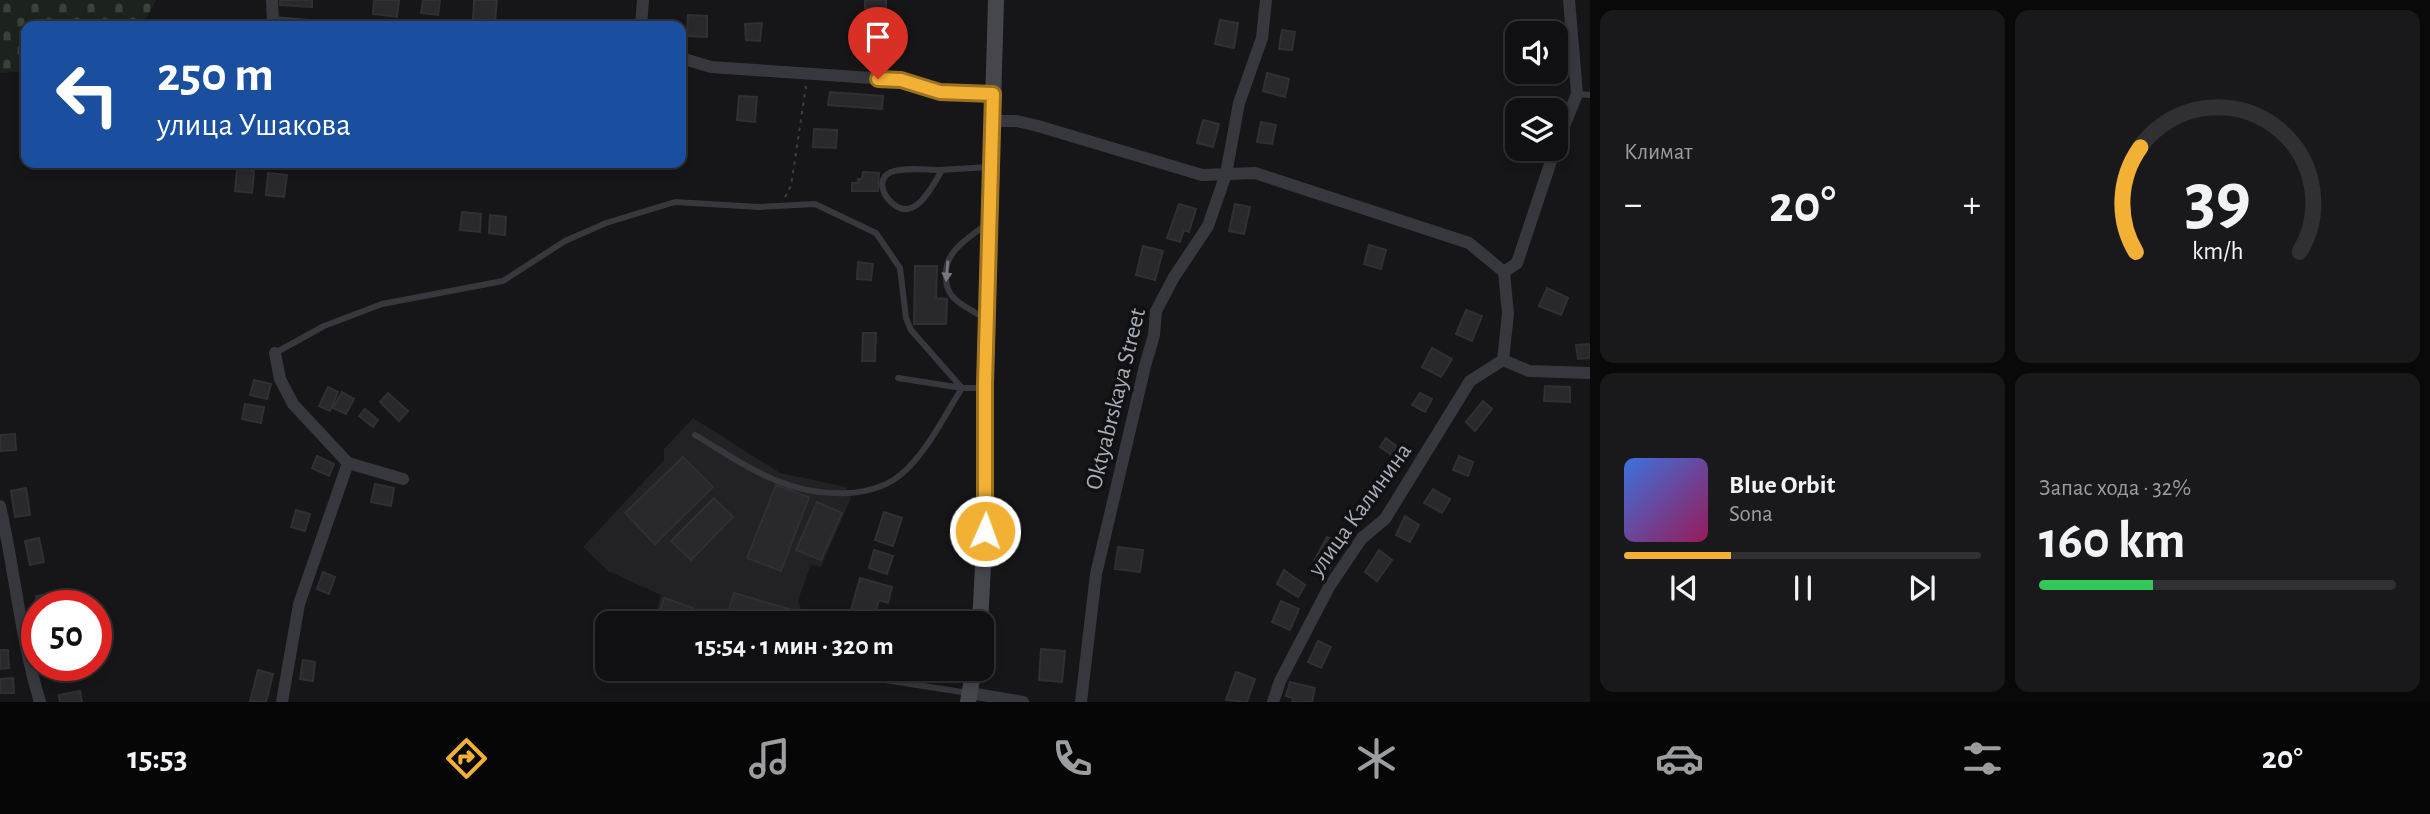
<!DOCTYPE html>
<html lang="ru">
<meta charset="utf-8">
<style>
:root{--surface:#101012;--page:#19191b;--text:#f1f3f6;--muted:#9c9d9f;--line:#303032;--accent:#f2b134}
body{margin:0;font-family:"Alegreya Sans",sans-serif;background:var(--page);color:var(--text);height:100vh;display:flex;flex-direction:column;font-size:26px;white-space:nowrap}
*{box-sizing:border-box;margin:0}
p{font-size:23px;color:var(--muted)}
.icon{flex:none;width:38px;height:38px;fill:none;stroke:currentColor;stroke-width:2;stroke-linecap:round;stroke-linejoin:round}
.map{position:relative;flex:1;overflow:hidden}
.sheet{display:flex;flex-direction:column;gap:10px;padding:10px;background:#09090a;width:840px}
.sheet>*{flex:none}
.top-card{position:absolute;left:21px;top:21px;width:665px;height:147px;border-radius:14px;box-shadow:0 4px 10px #0003,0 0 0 2px var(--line);background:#1a4fa0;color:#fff;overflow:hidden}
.buttons{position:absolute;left:1505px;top:21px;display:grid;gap:14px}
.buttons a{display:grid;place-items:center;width:63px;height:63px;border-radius:14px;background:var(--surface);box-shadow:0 4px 10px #0003,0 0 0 2px var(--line);font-size:35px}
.speed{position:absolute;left:21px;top:590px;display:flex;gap:14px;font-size:35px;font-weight:700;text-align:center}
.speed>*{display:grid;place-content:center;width:91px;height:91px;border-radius:50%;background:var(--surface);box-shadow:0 4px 10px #0003,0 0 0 2px var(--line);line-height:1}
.speed .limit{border:10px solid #d22;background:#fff;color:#111}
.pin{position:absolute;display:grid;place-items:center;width:60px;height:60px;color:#fff;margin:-72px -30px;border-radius:50% 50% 50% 0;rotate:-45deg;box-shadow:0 0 7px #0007}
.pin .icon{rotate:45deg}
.me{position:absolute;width:77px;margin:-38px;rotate:2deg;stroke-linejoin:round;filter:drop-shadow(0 0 5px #0008)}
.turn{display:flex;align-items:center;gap:24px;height:147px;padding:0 21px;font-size:32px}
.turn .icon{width:91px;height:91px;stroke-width:2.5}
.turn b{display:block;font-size:49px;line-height:60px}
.big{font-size:52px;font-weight:600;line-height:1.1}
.sheet .tile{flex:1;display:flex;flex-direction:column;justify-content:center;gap:10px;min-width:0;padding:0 24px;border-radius:14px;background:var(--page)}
.sheet .dial{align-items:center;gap:0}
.dial svg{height:182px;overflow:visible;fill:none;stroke:var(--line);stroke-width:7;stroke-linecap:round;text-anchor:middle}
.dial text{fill:var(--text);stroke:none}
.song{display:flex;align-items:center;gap:21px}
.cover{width:84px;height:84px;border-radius:10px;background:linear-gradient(135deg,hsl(220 70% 55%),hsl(330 70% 35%))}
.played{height:7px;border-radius:4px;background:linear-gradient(90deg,var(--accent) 30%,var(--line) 30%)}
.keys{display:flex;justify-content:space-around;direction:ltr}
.heat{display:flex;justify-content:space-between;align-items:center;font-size:38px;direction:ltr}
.charge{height:10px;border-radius:5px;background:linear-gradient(90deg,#34c759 32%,var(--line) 0)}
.sheet .tiles{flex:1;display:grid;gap:10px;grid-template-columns:repeat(2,1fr)}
.trip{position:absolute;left:595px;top:611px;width:399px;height:70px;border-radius:14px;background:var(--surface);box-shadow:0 4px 10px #0003,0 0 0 2px var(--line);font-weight:600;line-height:70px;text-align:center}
.tab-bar{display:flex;height:112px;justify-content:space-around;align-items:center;background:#060607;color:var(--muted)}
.tab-bar .icon{width:49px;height:49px}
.tab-bar .active{color:var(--accent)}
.tab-bar b{font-size:32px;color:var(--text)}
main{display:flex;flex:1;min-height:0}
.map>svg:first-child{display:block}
.built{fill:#222225}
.cemetery{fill:url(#cemetery-stones)}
.building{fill:#29292c;stroke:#303034;stroke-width:2}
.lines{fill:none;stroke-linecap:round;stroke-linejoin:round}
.path{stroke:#3d3f44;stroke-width:2;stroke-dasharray:3.5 5;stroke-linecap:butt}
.service{stroke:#37383d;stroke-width:6}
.minor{stroke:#37383d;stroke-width:12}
.secondary{stroke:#45474d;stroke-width:16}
.oneway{fill:#757881}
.route-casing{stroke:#9d7322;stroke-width:18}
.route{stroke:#f2b134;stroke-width:12}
.labels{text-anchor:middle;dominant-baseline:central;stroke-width:7;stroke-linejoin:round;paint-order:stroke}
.street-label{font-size:24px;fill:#a8adb8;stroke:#111113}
</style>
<main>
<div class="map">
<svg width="1590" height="702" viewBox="0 0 1590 702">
<defs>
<pattern id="cemetery-stones" width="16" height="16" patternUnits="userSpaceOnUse" patternTransform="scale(1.75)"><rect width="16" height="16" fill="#1c231d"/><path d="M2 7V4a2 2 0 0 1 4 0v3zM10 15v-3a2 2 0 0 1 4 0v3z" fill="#3a403c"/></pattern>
</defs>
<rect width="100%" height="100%" fill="#161618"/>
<path class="built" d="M693,418L780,473L846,487L851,498L821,567L811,565L798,600L803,615L800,623H653L661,595L608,571L583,547L664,460V449Z"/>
<path class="cemetery" d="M0,0H156L142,26H26V71L0,73Z"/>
<path class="building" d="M280,0H312V7L280,5Z
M374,0H399L397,17L373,14Z
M423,0H440L438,15L421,13Z
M474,0H497L495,22L473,20Z
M865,0H886V8H865Z
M688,15L707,16V37L687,36Z
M1220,20L1238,23L1234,48L1215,44Z
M762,23L760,41L746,40L745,24Z
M1282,30L1295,32L1292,50L1279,49Z
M1267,73L1289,79L1285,97L1263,91Z
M830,92L883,96L882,109L828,105Z
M739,96L757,97L755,122L737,120Z
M1203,120L1219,124L1213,147L1197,143Z
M1261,122L1276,125L1272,144L1257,142Z
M814,129L837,130L836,148L813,147Z
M237,169L254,171L252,193L235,191Z
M863,172L879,173L878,191H852V183H858V179H862Z
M268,173L287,175L284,197L266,195Z
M1179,204L1196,209L1189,232L1184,230L1180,242L1167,238Z
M1235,204L1250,207L1244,234L1229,231Z
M462,212L481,214L480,232L460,230Z
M490,215L506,217L505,235L489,233Z
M1369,245L1386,250L1381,269L1364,264Z
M1143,246L1163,251L1155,280L1136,275Z
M858,262L873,264L871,280L857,279Z
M915,266H937L936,298L947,299L946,324H914Z
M1547,288L1568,298L1561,315L1539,306Z
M1466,310L1482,316L1472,341L1456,334Z
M863,333H876L875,361H862Z
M1590,344V358L1578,359L1576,345Z
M1432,348L1452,359L1441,377L1422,367Z
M254,380L271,384L267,399L250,395Z
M1545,386L1570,387V402L1544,401Z
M328,387L338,392L330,411L319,406Z
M342,392L354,399L346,414L333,408Z
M388,393L408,411L399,421L380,402Z
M1420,393L1432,399L1425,412L1412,405Z
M1483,401L1492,409L1475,431L1466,422Z
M245,404L264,407L261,423L242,419Z
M365,409L378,420L373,427L359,416Z
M15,434L16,450L0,451V435Z
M1386,438L1403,451L1398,459L1380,447Z
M317,456L334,464L329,476L312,468Z
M1459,456L1473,462L1468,476L1453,470Z
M683,457L713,487L655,544L625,513Z
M375,484L394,488L391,506L371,502Z
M776,485L809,497L781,571L747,558Z
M26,488L30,515L15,517L11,491Z
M1433,489L1450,499L1442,513L1424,503Z
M714,498L733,517L691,560L671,541Z
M817,502L842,513L821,560L796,550Z
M296,510L310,514L305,531L291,527Z
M884,512L902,518L893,546L875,540Z
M1405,516L1419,525L1410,542L1396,535Z
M1327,537L1344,545L1329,569L1314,561Z
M39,538L44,562L30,565L25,541Z
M1118,547L1143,550L1140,572L1115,569Z
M874,550L893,556L887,574L869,568Z
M1379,550L1392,560L1377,581L1365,572Z
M1284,570L1305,585L1298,597L1277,584Z
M323,572L335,577L329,594L317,589Z
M860,578L892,587L888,603L879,600L874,617L851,610Z
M734,593L799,612L796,623H752L727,616Z
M50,594L51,606H37L36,596Z
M664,598L693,608L688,623H656Z
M1281,601L1299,609L1290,630L1272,622Z
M1318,641L1331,647L1321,668L1308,662Z
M1041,649L1065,651L1062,682L1039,680Z
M0,650H8L9,668L0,669Z
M303,660L315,662L313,681L300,679Z
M75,665L77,677L56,681L54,669Z
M258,670L273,674L266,702L250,701Z
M1236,672L1255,679L1247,702L1226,700Z
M13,678L14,693H0V679Z
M1290,682L1315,688L1312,702H1292L1293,698L1286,696Z
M80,691L82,702H60L59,695Z"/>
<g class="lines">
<path class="path" d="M785,197L791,186L806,86"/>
<path class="service" d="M1577,94L1590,95
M942,170C933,185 915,224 892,203C883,195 876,179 891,172C905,167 925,170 940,170C956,169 973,168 989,167
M984,318C975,312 964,307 956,300C948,293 946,286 946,276C944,250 971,237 988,223
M275,353L324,326L382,304L503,281L565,241L606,223L675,202L759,207L815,204L876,233L900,268L906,318L911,330L962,388
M898,378L962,388
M695,435C721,450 747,469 775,480C815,497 875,502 907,469C930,446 945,415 962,388H984
M860,676L968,693"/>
<path class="minor" d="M272,0L273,22L320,26
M641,26L643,0
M681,58L711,67L901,80L940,92L993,94
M992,121H1017L1038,126L1202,175L1255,173L1469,243L1504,272L1508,314L1503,360L1529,371L1590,373
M1556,146L1577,94L1569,0
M1504,272L1517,263L1555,149
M275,353L280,379L293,404L348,463L403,479
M0,506C15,571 20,637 40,702
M970,693L1023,702
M282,702L299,604L348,463
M1081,702L1096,574L1145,366L1154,335L1156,311L1174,277L1208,226L1226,174L1239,103L1262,38L1266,0
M1273,702L1280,681L1329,587L1362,538L1385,519L1470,381L1503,360"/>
<path class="secondary" d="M980,623L986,508L985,385L996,0
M968,702L974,668"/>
</g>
<defs><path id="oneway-solid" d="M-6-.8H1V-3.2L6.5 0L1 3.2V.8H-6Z" transform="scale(1.75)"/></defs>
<use class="oneway" href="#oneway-solid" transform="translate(947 271) rotate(95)"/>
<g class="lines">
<g class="route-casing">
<path id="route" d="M878,79L901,80L940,92L993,94L985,385V531"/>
</g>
<use href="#route" class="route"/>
</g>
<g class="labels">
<g class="street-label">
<text transform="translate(1116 399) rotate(-76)">Oktyabrskaya Street</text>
<text transform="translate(1360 510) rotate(-54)">улица Калинина</text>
</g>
</g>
</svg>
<div class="buttons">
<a><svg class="icon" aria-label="sound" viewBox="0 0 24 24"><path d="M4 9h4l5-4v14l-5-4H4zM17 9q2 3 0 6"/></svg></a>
<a><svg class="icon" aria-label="layers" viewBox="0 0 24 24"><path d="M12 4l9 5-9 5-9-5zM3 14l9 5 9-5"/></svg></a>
</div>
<div class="speed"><div class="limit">50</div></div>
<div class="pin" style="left:878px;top:79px;background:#d93025"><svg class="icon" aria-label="arrive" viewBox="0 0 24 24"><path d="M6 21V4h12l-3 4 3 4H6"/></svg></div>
<svg class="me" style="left:985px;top:531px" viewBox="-20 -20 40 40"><circle r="17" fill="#f2b134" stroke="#fff" stroke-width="3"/><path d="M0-11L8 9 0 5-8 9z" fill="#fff"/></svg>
<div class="trip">15:54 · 1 мин · 320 m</div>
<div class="top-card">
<div class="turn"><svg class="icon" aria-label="left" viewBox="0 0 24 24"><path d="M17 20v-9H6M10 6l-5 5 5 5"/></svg><div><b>250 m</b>улица Ушакова</div></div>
</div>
</div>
<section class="sheet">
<div class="tiles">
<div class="tile"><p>Климат</p>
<div class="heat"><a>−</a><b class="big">20°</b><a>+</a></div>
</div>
<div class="tile dial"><svg viewBox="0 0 100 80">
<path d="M14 69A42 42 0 1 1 86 69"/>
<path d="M14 69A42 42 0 0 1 16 23" stroke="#f2b134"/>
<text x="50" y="56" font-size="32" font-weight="700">39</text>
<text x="50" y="72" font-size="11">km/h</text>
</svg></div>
<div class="tile">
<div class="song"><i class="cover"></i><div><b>Blue Orbit</b><p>Sona</p></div></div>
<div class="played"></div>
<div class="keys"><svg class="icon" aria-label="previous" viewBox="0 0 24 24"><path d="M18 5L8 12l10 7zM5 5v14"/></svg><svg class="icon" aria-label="pause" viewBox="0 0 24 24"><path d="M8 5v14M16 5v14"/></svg><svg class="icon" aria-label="next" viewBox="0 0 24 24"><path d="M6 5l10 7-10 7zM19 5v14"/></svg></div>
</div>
<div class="tile"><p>Запас хода · 32%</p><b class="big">160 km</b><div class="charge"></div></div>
</div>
</section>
</main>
<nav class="tab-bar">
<b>15:53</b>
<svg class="icon active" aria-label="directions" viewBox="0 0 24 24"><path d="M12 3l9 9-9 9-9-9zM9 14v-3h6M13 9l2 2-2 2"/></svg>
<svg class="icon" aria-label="music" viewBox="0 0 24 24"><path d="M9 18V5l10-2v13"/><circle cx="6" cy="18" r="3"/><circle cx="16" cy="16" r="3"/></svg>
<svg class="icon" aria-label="phone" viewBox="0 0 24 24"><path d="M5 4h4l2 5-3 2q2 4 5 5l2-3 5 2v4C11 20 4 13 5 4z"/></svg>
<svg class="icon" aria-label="climate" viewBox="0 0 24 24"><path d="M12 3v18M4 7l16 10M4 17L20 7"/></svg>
<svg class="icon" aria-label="car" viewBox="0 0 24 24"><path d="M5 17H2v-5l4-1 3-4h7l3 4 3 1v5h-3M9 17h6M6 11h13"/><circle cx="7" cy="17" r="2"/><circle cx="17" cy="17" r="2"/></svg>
<svg class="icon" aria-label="filters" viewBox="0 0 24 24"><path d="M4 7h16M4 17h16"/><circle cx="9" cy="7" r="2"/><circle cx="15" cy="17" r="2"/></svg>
<b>20°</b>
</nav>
